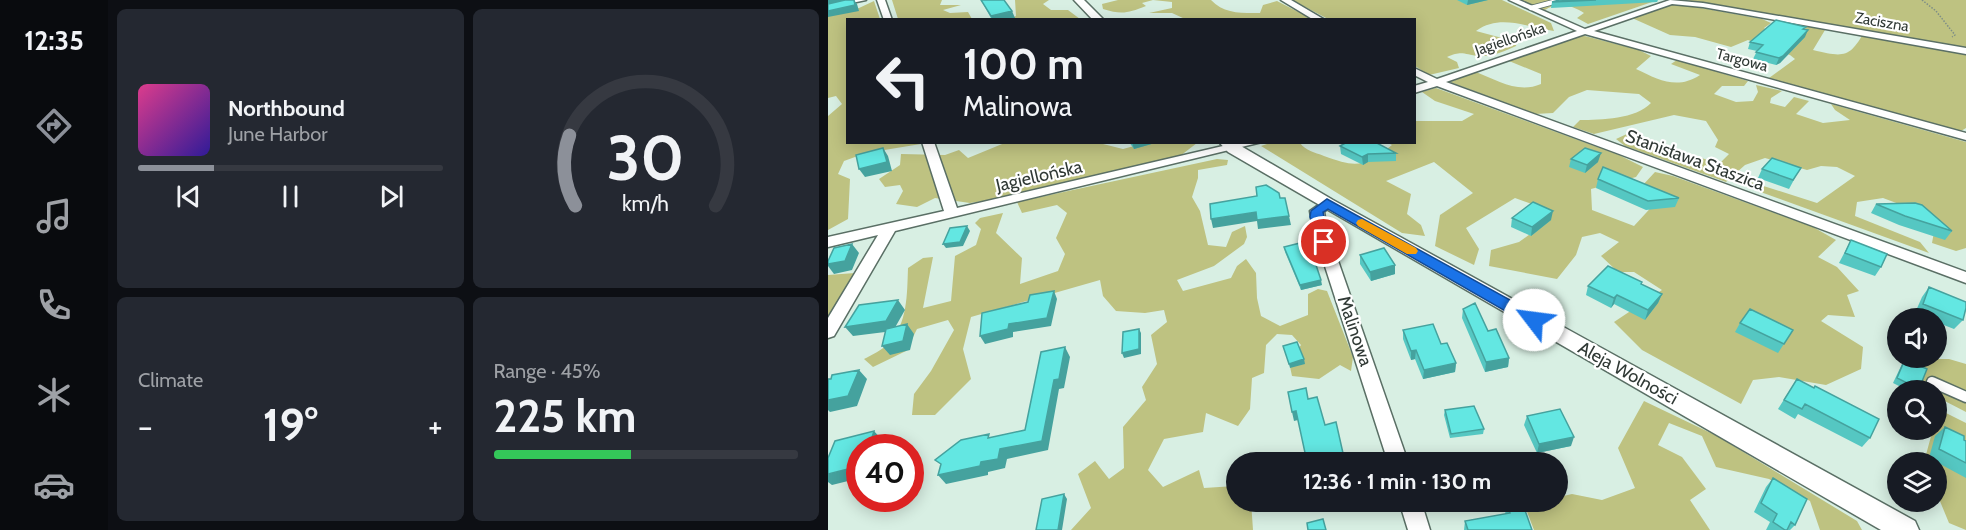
<!DOCTYPE html>
<meta charset="utf-8">
<style>
:root{--surface:#171b24;--page:#242831;--text:#f1f3f6;--muted:#9ea1a6;--line:#363941;--accent:#8c9099}
body{margin:0;font-family:Cabin,sans-serif;background:var(--page);color:var(--text);height:100vh;display:flex;flex-direction:column;font-size:22px;white-space:nowrap}
*{box-sizing:border-box;margin:0}
p{font-size:20px;color:var(--muted)}
.icon{flex:none;width:33px;height:33px;fill:none;stroke:currentColor;stroke-width:2;stroke-linecap:round;stroke-linejoin:round}
.map{position:relative;flex:1;overflow:hidden}
.panel{display:flex;flex-direction:column;gap:9px;padding:9px;background:#0d0f14;width:720px}
.panel>*{flex:none}
.banner{position:absolute;left:18px;top:18px;width:570px;height:126px;border-radius:0px;box-shadow:0 3px 15px #0003;background:#171b24;color:var(--text);overflow:hidden}
.buttons{position:absolute;left:1059px;top:308px;display:grid;gap:12px}
.buttons a{display:grid;place-items:center;width:60px;height:60px;border-radius:50%;background:var(--surface);box-shadow:0 3px 15px #0003;font-size:30px}
.speed{position:absolute;left:18px;top:434px;display:flex;gap:12px;font-size:30px;font-weight:700;text-align:center}
.speed>*{display:grid;place-content:center;width:78px;height:78px;border-radius:50%;background:var(--surface);box-shadow:0 3px 15px #0003;line-height:1}
.speed .limit{border:9px solid #d22;background:#fff;color:#111}
.pin{position:absolute;display:grid;place-items:center;width:51px;height:51px;color:#fff;margin:-26px;border:3px solid #fff;border-radius:50%;box-shadow:0 2px 6px #0007}
.me{position:absolute;width:66px;margin:-33px;rotate:300deg;stroke-linejoin:round;filter:drop-shadow(0 0 4px #0008)}
.turn{display:flex;align-items:center;gap:21px;height:126px;padding:0 18px;font-size:27px}
.turn .icon{width:78px;height:78px;stroke-width:2.5}
.turn b{display:block;font-size:42px;line-height:51px}
.big{font-size:45px;font-weight:800;line-height:1.1}
.panel .widget{flex:1;display:flex;flex-direction:column;justify-content:center;gap:9px;min-width:0;padding:0 21px;border-radius:9px;background:var(--page)}
.panel .dial{align-items:center;gap:0}
.dial svg{height:156px;overflow:visible;fill:none;stroke:var(--line);stroke-width:7;stroke-linecap:round;text-anchor:middle}
.dial text{fill:var(--text);stroke:none}
.song{display:flex;align-items:center;gap:18px}
.cover{width:72px;height:72px;border-radius:9px;background:linear-gradient(135deg,hsl(330 70% 55%),hsl(250 70% 35%))}
.played{height:6px;border-radius:3px;background:linear-gradient(90deg,var(--accent) 25%,var(--line) 25%)}
.keys{display:flex;justify-content:space-around;direction:ltr}
.heat{display:flex;justify-content:space-between;align-items:center;font-size:33px;direction:ltr}
.charge{height:9px;border-radius:4px;background:linear-gradient(90deg,#34c759 45%,var(--line) 0)}
.panel .tiles{flex:1;display:grid;gap:9px;grid-template-columns:repeat(2,1fr)}
.trip{position:absolute;left:398px;top:452px;width:342px;height:60px;border-radius:30px;background:var(--surface);box-shadow:0 3px 15px #0003;font-weight:800;line-height:60px;text-align:center}
main{display:flex;flex:1;min-height:0}
.tabs{display:flex;flex-direction:column;width:108px;justify-content:space-around;align-items:center;background:#090b0e;color:var(--muted)}
.tabs .icon{width:42px;height:42px}
.tabs .current{color:var(--accent)}
.tabs b{font-size:27px;color:var(--text)}
.map>svg:first-child{display:block}
.green{fill:#bec281}
.lines{fill:none;stroke-linecap:round;stroke-linejoin:round}
.service-far1-casing{stroke:#5a6f65;stroke-width:6}
.service-casing{stroke:#5a6f65;stroke-width:13}
.minor-casing{stroke:#5a6f65;stroke-width:3}
.tertiary-casing{stroke:#5a6f65;stroke-width:3}
.path{stroke:#7e8e86;stroke-width:1.5;stroke-dasharray:1.5 1.5;stroke-linecap:butt}
.service-far1{stroke:#fff;stroke-width:4.5}
.service{stroke:#fff;stroke-width:10}
.minor{fill:#fff;fill-rule:evenodd}
.tertiary{fill:#fff;fill-rule:evenodd}
.wall{fill:#55c7c2}
.shaded-wall{fill:#45a29e}
.building{fill:#63e7e2;stroke:#45a29e;stroke-width:1.5}
.route{fill:#1a73e8;stroke:#114b97;stroke-width:1.5}
.slow{fill:#f59e0b}
.labels{text-anchor:middle;dominant-baseline:central;stroke-width:4.5;stroke-linejoin:round;paint-order:stroke}
.far-street-label{font-size:15px;fill:#303935;stroke:#fff}
.street-label{font-size:18px;fill:#303935;stroke:#fff}
</style>
<main>
<nav class="tabs">
<b>12:35</b>
<svg class="icon current" aria-label="directions" viewBox="0 0 24 24"><path d="M12 3l9 9-9 9-9-9zM9 14v-3h6M13 9l2 2-2 2"/></svg>
<svg class="icon" aria-label="music" viewBox="0 0 24 24"><path d="M9 18V5l10-2v13"/><circle cx="6" cy="18" r="3"/><circle cx="16" cy="16" r="3"/></svg>
<svg class="icon" aria-label="phone" viewBox="0 0 24 24"><path d="M5 4h4l2 5-3 2q2 4 5 5l2-3 5 2v4C11 20 4 13 5 4z"/></svg>
<svg class="icon" aria-label="climate" viewBox="0 0 24 24"><path d="M12 3v18M4 7l16 10M4 17L20 7"/></svg>
<svg class="icon" aria-label="car" viewBox="0 0 24 24"><path d="M5 17H2v-5l4-1 3-4h7l3 4 3 1v5h-3M9 17h6M6 11h13"/><circle cx="7" cy="17" r="2"/><circle cx="17" cy="17" r="2"/></svg>
</nav>
<section class="panel">
<div class="tiles">
<div class="widget">
<div class="song"><i class="cover"></i><div><b>Northbound</b><p>June Harbor</p></div></div>
<div class="played"></div>
<div class="keys"><svg class="icon" aria-label="previous" viewBox="0 0 24 24"><path d="M18 5L8 12l10 7zM5 5v14"/></svg><svg class="icon" aria-label="pause" viewBox="0 0 24 24"><path d="M8 5v14M16 5v14"/></svg><svg class="icon" aria-label="next" viewBox="0 0 24 24"><path d="M6 5l10 7-10 7zM19 5v14"/></svg></div>
</div>
<div class="widget dial"><svg viewBox="0 0 100 80">
<path d="M14 69A42 42 0 1 1 86 69"/>
<path d="M14 69A42 42 0 0 1 11 33" stroke="#8c9099"/>
<text x="50" y="56" font-size="32" font-weight="700">30</text>
<text x="50" y="72" font-size="11">km/h</text>
</svg></div>
<div class="widget"><p>Climate</p>
<div class="heat"><a>−</a><b class="big">19°</b><a>+</a></div>
</div>
<div class="widget"><p>Range · 45%</p><b class="big">225 km</b><div class="charge"></div></div>
</div>
</section>
<div class="map">
<svg width="1138" height="530" viewBox="0 0 1138 530">
<rect width="100%" height="100%" fill="#d8efe3"/>
<path class="green" d="M64,0H114L112,5H133L115,10L122,13L140,12L144,19H70Z
M187,0H221L215,4L223,10H240L252,19L179,20L188,16Z
M290,0H383C396,14 413,13 432,13L435,5L449,1L484,19H357L344,13H321L344,8V2L325,0L314,3L318,6C300,13 294,15 275,9L274,4Z
M464,0H674L723,23L726,31C700,28 673,13 648,31L689,42L688,46C677,51 664,57 651,56C636,55 635,50 619,57L629,62L631,68L601,75L587,66L586,20L500,19Z
M693,0H812L824,2L760,24L749,18L756,13C744,5 729,2 717,10Z
M856,0H1138V128L1133,131L941,78L967,59L962,55L920,40L903,47L867,37L842,35L804,18L846,3L934,19L943,23L936,28L944,35L962,38L972,25L997,30L985,50C1015,57 1022,59 1037,30Z
M46,1L52,19L20,20V142L99,143L38,153L16,161L10,174L22,179L20,219L0,230V116L14,104L8,96L0,98V16L31,8Z
M753,35L811,50L823,56L808,69C831,80 849,90 872,75L843,64L849,60L920,81L916,86H894L886,94L908,102L925,101L930,92L928,85L954,91L943,98L942,103L957,107L966,97L981,101L968,114L995,123L1022,120L1007,110L1003,104L1138,142V248L1128,251L1104,243L1108,221L1095,213L1055,198L1029,202L1027,216L1092,242L1101,253L927,190L923,182L989,203L1027,176L1009,167L993,166L979,170L937,158L917,165L898,182L797,146L788,139L801,133L891,164L901,154L887,147L890,140L878,121L846,115L766,134L745,127L752,120C773,120 808,119 823,103L811,94L759,90L741,97L725,113L707,114L622,82L648,72C669,80 690,94 713,84V74L681,61Z
M608,88L791,155L815,167L808,177L763,189L764,210L806,226L829,201L814,186L827,172L845,176L985,227L1008,240L990,257L1009,267L1031,291L1019,295L1027,317L1000,315L993,321L1035,347L1033,369L998,385L951,377L925,380L913,404L814,350L786,322L834,290L806,272H790L773,256L791,242L772,233L754,237L748,255L729,279L661,266L663,250L691,242L720,221L718,209L687,198L638,228L651,249L646,265L607,246L612,215L645,193L606,162L558,181L583,194L579,214L593,225L597,236L574,233L433,146L442,143H472C478,151 486,152 496,156C529,168 536,167 564,145L560,143L586,142L587,121H634L646,114L607,101L594,92Z
M179,142H267L295,149L317,143H369L352,156L336,162L161,200L142,203L107,198L89,207L68,204L75,191L72,185L57,187L51,179L72,165L73,154L117,155L131,150L140,158Z
M389,159L400,160L399,165L370,170V178L364,197L372,211L380,245L398,247L404,232L417,226L419,237L416,244L386,266L349,280L355,291L403,278L409,266L418,259L428,273L429,298L433,316L452,326L480,315V294L490,289L499,291L525,357L523,371L512,365L491,379L464,376L461,362L473,345L464,335L449,334L438,345L436,373L424,378L422,409L410,426L378,413L375,432L336,439L320,470L335,487L371,470L376,488L407,486L408,501H423L425,530H243L263,508L250,474L267,461L281,479L296,468L295,427L318,400L314,387L329,364L323,335L339,322L336,310L317,313L288,311L275,296L272,280L143,317L135,349L143,379L107,415H84L86,394L103,371L126,330L120,320L89,329L78,351L45,367L36,359C44,355 54,350 60,344C80,324 79,294 80,268L95,258L105,257L95,308L123,301L127,256L148,245L153,229L147,223L152,218L175,213L168,233L194,258L192,284L230,271L237,254L228,238L239,213L229,205L194,213L189,202Z
M27,273L0,316V275Z
M1089,359H1121L1138,364V412L1109,397L1108,390H1099L1075,363Z
M816,401L889,436L1029,521L1034,530H992L982,501L941,479L888,467L874,436L841,423L830,445L854,457L878,489L862,500L882,530H706L698,509L702,501H729V495L731,497L744,494L774,500L807,488L790,448Z
M1110,409L1138,423V530L1121,523L1109,494L1108,462H1096L1105,429H1108Z"/>
<g class="lines">
<g class="service-far1-casing">
<path id="service-far1" d="M703,8L733,0"/>
</g>
<g class="service-casing">
<path id="service" d="M1104,382L1138,397"/>
</g>
<g class="minor-casing">
<path id="minor" d="M21,0H38L0,8V4Z
M49,0H57L64,20H56Z
M453,0H463L497,20H486Z
M681,0H691L757,29L842,0L875,3L1138,48V54L875,7L844,4L766,31L1138,133V140L757,34L618,82L1138,272V283L609,86L586,93V86L600,82L586,75V68L609,79L749,31Z
M94,142H106L129,208L412,142H434L67,231L6,336L0,338V318L50,235L0,247V237L116,211Z
M499,199L506,203L496,212L499,229L580,462H560L485,229L482,211Z
M571,501H593L602,530H580Z"/>
</g>
<g class="tertiary-casing">
<path id="tertiary" d="M246,0H256L276,20H265Z
M391,142H406L505,200L1087,521L1091,530H1053L400,152Z"/>
</g>
<path class="path" d="M1094,0L1108,11L1127,35L1124,37"/>
<use href="#service-far1" class="service-far1"/>
<use href="#service" class="service"/>
<use href="#minor" class="minor"/>
<use href="#tertiary" class="tertiary"/>
</g>
<path class="wall" d="M153,0L187,18L178,20H164Z
M629,0H660L639,5Z
M731,0H830L829,2L723,8L724,2Z
M976,30L977,37L952,63L948,65L925,59L929,51L920,49L922,42Z
M301,142H327V143L306,149Z
M512,146L568,153V161L540,162L535,165L513,154Z
M743,159L770,162L757,173L741,167Z
M934,169L968,176L961,189L930,178Z
M770,179L851,198L847,207L818,210L768,188Z
M1048,204L1124,231L1117,240L1071,225L1043,213Z
M684,218L723,220L703,236L683,227Z
M1023,240L1053,267L1047,276L1011,263Z
M456,247L494,285L473,290L457,252Z
M532,255L567,265V274L543,281L532,264Z
M814,282L813,284L834,294L830,303L817,320L786,304L783,308L758,295L760,286Z
M1101,287L1135,320L1126,329L1108,322V318H1099L1087,313L1094,297Z
M635,309L660,331L681,358L680,367L657,372L634,318Z
M912,323L965,330L950,353L907,332Z
M575,330L613,344L628,363L627,372L595,379L587,359L583,360L575,339Z
M1077,359L1091,389L1090,390H1079L1065,383L1074,364Z
M969,379L1042,438L1034,447L970,414L967,419L950,409Z
M617,410L656,429L655,434L622,438L616,415Z
M699,416L743,446L709,453L696,425Z
M1117,427L1138,441V478L1101,458L1107,436Z
M945,478L967,525L962,530H938L942,522L926,512L938,487Z
M679,504L704,530H636L637,521L677,514Z"/>
<path class="shaded-wall" d="M0,0H16L0,4Z
M26,0L29,4L31,11L0,17V11Z
M640,0H660L639,5Z
M184,11L187,18L178,20H164L163,16Z
M980,30L977,37L952,63L948,65L951,58Z
M304,142H327V143L306,149Z
M55,148L60,156L64,171L37,177L31,169Z
M773,153L770,162L757,173L759,165Z
M540,154V162L535,165L534,157Z
M725,211L723,220L703,236L704,227Z
M428,212L461,216L463,225L430,229L429,221L385,228L383,219Z
M139,226L142,231L135,246L118,248L115,244Z
M24,244L31,253L24,270L6,274L0,266V264Z
M567,265V274L543,281L542,272Z
M493,280L494,285L473,290L472,285Z
M226,291L229,299L223,326L185,332V337L157,344L152,336L181,324Z
M834,294L830,303L817,320L820,310Z
M789,295L786,304L783,308L786,298Z
M70,300L77,310L65,331L25,336L17,327Z
M79,324L86,334L82,350L62,355L54,346Z
M311,329L313,333V354L296,358L294,353Z
M237,347L242,357L236,388L231,389L220,450L179,459L177,468L160,472V475L118,484L110,475L172,449L214,441L226,380Z
M588,350L587,359L583,360V351Z
M681,358L680,367L657,372L658,362Z
M476,359L477,364L462,368L461,364Z
M628,363L627,372L595,379L596,370Z
M31,370L39,379L29,406L2,412L0,410V400Z
M468,411L470,420L466,421L464,412Z
M46,431L55,441L53,447H41Z
M746,437L743,446L709,453L711,444Z
M85,465L90,470L82,490V473Z
M32,466V478L4,485L0,482V474Z
M236,494L239,499L234,530H230Z
M48,498H66L51,501Z"/>
<path class="building" d="M17,0H26L27,5L0,11V4Z
M153,0H176L184,11L163,16Z
M731,0H768L724,2Z
M948,20L978,27L975,29L980,30L955,56L951,58L928,52L935,45L922,42Z
M519,142H547L568,153L540,154L534,157L512,146Z
M55,148L59,162L31,169L28,155Z
M757,148L773,153L759,165L743,159Z
M944,158L973,168L965,180L934,169Z
M775,167L851,198L820,201L770,179Z
M438,185L451,193L452,198H457L461,216L429,220L428,212L383,219L382,204L429,196L428,187Z
M705,202L725,211L704,227L684,218Z
M1087,203L1094,205L1124,231L1077,216L1048,204Z
M139,226L132,242L115,244L122,228Z
M1023,240L1059,254L1053,267L1017,253Z
M480,241L493,280L472,285L456,247Z
M24,244L17,261L0,264V261L6,248Z
M556,248L567,265L542,272L532,255Z
M780,266L814,282L813,284L834,294L820,310L789,295L786,298L760,286Z
M1101,287L1138,302V308L1135,320L1095,304Z
M226,291L219,318L181,324L180,329L152,336L154,313L200,302L202,295Z
M70,300L58,321L17,327L31,305Z
M647,303L660,331L668,329L681,358L658,362L635,309Z
M922,309L965,330L956,344L912,323Z
M79,324L75,341L54,346L58,329Z
M605,324L613,344L619,343L628,363L596,370L588,350L583,351L575,330Z
M311,329V349L294,353L295,332Z
M469,342L476,359L461,364L455,346Z
M237,347L231,379L226,380L214,441L172,449L170,459L153,462L152,466L110,475L113,464L107,460L133,440L161,434L160,438L197,430L213,352Z
M1077,359L1099,369L1091,389L1069,378Z
M31,370L20,396L0,400V379H3L4,375Z
M969,379L986,388L987,386L1051,419L1042,438L977,404L974,409L956,400Z
M478,388L480,399L489,397L497,425L508,422L517,462H479L468,411L464,412L460,392Z
M646,406L656,429L623,434L617,410Z
M732,409L746,437L711,444L699,416Z
M1117,427L1136,436V440L1138,441V463L1111,449Z
M46,431L41,447H32V466L0,474V458L7,441Z
M945,478L979,499L967,525L963,522L959,530H957L945,522L949,514L933,503Z
M236,494L230,530H208L214,499Z
M694,502L704,530H640L637,521L682,513L679,504Z
M495,519L498,530H480L479,523Z"/>
<path class="route" d="M499,199L711,316L713,320L711,324H700L500,209L495,212L502,242L496,246L491,245L482,217L483,211Z"/>
<path class="slow" d="M534,219L588,248L590,251L588,254H579L530,226L528,223L530,220Z"/>
<g class="labels">
<g class="far-street-label">
<text transform="translate(1054 22) rotate(10)">Zaciszna</text>
<text transform="translate(682 39) rotate(-19)">Jagiellońska</text>
<text transform="translate(914 60) rotate(15)">Targowa</text>
</g>
<g class="street-label">
<text transform="translate(867 160) rotate(20)">Stanisława Staszica</text>
<text transform="translate(211 176) rotate(-13)">Jagiellońska</text>
<text transform="translate(527 331) rotate(71)">Malinowa</text>
<text transform="translate(800 373) rotate(29)">Aleja Wolności</text>
</g>
</g>
</svg>
<div class="buttons">
<a><svg class="icon" aria-label="sound" viewBox="0 0 24 24"><path d="M4 9h4l5-4v14l-5-4H4zM17 9q2 3 0 6"/></svg></a>
<a><svg class="icon" aria-label="search" viewBox="0 0 24 24"><circle cx="10" cy="10" r="6"/><path d="M15 15l6 6"/></svg></a>
<a><svg class="icon" aria-label="layers" viewBox="0 0 24 24"><path d="M12 4l9 5-9 5-9-5zM3 14l9 5 9-5"/></svg></a>
</div>
<div class="speed"><div class="limit">40</div></div>
<div class="pin" style="left:496px;top:242px;background:#d93025"><svg class="icon" aria-label="arrive" viewBox="0 0 24 24"><path d="M6 21V4h12l-3 4 3 4H6"/></svg></div>
<svg class="me" style="left:706px;top:320px" viewBox="-20 -20 40 40"><circle r="19" fill="#fff"/><path d="M0-13L10 11 0 6-10 11z" fill="#1a73e8"/></svg>
<div class="trip">12:36 · 1 min · 130 m</div>
<div class="banner">
<div class="turn"><svg class="icon" aria-label="left" viewBox="0 0 24 24"><path d="M17 20v-9H6M10 6l-5 5 5 5"/></svg><div><b>100 m</b>Malinowa</div></div>
</div>
</div>
</main>
